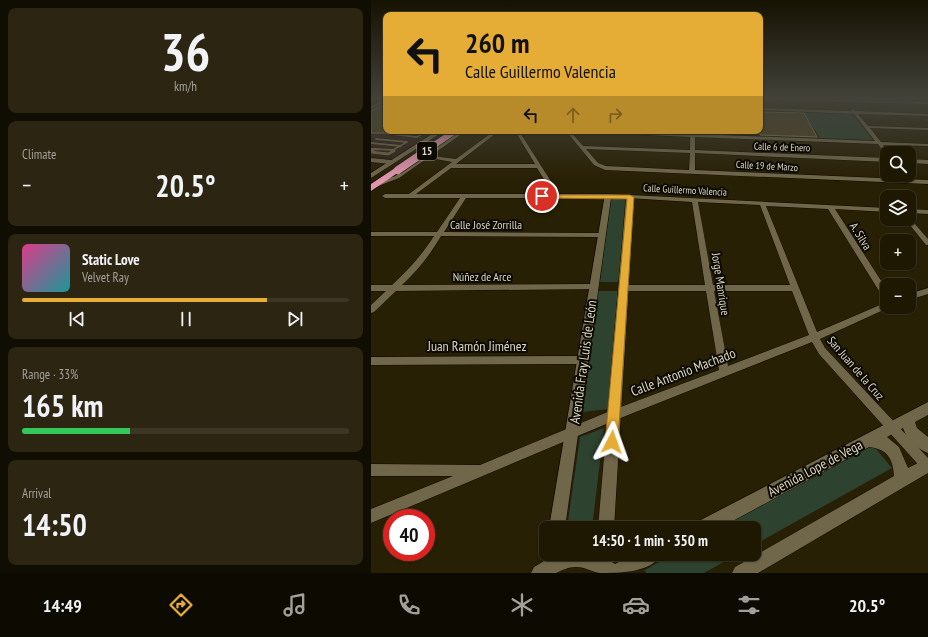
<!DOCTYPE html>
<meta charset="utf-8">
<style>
:root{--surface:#1e1803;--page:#2b2512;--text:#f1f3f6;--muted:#a1a09a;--line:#3c3725;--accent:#e5ad35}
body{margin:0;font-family:"PT Sans Narrow",sans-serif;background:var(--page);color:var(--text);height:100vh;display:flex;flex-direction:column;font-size:15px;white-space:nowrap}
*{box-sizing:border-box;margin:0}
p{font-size:13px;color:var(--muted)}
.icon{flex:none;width:22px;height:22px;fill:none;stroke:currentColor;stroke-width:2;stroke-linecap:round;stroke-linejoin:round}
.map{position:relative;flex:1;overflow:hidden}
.sheet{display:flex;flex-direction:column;gap:8px;padding:8px;background:#100d02;width:371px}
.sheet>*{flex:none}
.hud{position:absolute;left:12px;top:12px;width:380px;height:122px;border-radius:8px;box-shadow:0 1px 3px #0004,0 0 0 1px var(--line);background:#e5ad35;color:#111;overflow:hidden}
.controls{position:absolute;left:509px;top:146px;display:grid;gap:8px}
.controls a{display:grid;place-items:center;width:36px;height:36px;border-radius:8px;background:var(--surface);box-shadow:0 1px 3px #0004,0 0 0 1px var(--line);font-size:20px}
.speed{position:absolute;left:12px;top:509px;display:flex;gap:8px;font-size:20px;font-weight:700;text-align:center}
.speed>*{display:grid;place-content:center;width:52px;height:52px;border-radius:50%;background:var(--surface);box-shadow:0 1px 3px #0004,0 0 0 1px var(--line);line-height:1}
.speed .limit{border:6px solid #d22;background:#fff;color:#111}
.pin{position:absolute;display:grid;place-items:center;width:34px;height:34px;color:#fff;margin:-17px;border:2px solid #fff;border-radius:50%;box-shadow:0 1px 4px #0007}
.me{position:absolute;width:44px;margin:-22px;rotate:4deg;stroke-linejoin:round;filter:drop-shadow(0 0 3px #0008)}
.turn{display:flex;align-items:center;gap:14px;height:84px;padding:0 16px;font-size:18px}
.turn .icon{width:52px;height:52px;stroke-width:2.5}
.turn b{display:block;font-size:28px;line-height:34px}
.lanes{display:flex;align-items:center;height:38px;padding:0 16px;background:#0003;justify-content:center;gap:20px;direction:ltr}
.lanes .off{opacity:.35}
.big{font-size:30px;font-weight:700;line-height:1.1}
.sheet .tile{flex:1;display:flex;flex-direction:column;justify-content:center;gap:6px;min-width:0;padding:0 14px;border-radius:8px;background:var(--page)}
.sheet .dial{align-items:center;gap:0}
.dial b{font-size:52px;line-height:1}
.song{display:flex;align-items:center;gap:12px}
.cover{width:48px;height:48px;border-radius:6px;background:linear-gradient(135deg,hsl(330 70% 55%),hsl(180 70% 35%))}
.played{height:4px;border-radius:2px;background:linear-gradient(90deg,var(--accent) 75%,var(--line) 75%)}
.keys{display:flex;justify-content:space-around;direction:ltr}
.heat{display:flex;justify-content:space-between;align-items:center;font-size:22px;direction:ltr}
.charge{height:6px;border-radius:3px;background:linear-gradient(90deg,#34c759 33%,var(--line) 0)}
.trip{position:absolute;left:168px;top:521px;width:222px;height:40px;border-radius:8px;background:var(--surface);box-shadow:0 1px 3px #0004,0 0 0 1px var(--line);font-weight:700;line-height:40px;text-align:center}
.tabs{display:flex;height:64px;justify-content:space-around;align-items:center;background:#0c0a01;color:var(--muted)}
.tabs .icon{width:28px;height:28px}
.tabs .selected{color:var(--accent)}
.tabs b{font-size:18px;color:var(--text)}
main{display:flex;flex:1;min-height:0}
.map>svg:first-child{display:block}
.commercial{fill:#35231d}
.green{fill:#2d422f}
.building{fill:#504520;stroke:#8c8365}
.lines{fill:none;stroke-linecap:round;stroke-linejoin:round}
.lane-far1-casing{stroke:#110900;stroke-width:2.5}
.lane-casing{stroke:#110900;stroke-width:3.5}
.street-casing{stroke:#110900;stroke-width:1}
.secondary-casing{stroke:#110900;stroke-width:1}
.highway-casing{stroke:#110900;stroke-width:1}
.lane-far1{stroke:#70674a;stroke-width:2}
.lane{stroke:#70674a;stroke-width:3}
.street{fill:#70674a;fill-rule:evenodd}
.secondary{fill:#70674a;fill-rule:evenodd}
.highway{fill:#e296ae;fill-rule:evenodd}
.highway-bridge-far1-casing{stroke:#110900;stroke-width:7;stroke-linecap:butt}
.highway-bridge-casing{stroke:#110900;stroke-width:9;stroke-linecap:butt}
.highway-bridge-far1{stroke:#e296ae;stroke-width:6}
.highway-bridge{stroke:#e296ae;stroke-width:8}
.route{fill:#e5ad35;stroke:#957022}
.labels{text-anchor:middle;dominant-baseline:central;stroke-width:4;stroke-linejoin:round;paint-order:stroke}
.far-street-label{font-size:10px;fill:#dad5c5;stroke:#0d0a02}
.shield{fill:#0d0a02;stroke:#9c988a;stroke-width:1}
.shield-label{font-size:11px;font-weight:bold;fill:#dad5c5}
.street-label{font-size:12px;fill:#dad5c5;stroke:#0d0a02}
.near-street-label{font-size:14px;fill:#dad5c5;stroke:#0d0a02}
</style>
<main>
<section class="sheet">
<div class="tile dial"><b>36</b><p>km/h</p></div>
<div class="tile"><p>Climate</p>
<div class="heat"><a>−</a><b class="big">20.5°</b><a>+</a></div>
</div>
<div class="tile">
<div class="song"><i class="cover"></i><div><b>Static Love</b><p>Velvet Ray</p></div></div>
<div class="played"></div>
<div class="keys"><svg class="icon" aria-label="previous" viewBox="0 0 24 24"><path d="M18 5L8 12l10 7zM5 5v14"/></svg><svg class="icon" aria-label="pause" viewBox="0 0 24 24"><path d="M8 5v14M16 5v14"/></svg><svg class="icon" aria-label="next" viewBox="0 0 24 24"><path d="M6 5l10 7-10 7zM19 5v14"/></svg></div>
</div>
<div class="tile"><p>Range · 33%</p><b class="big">165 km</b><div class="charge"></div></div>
<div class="tile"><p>Arrival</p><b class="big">14:50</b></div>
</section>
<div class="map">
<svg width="557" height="573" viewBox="0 0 557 573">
<rect width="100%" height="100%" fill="#282004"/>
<path class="commercial" d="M15,102V131H65L22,158L0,156V111Z"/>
<path class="green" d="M433,113L481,114L502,140L449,138Z
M326,131H378L380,135L326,133Z
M240,199H256L248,282H229Z
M227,291H247L237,409L211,412Z
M233,428L221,528H196L209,437Z
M500,443L521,468L383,545V528H348Z
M302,554H367L333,573H275L274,570Z"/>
<path class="building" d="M15,104V130L10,133H0V111Z
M389,112L433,113L446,137L389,135Z"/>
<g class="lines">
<g class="lane-far1-casing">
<path id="lane-far1" d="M12,133L46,137L56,131
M5,139L36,142L22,150
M0,143L30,146
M0,149H4
M4,149L22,150L21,152
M0,152L4,149"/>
</g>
<g class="lane-casing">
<path id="lane" d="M1,151L0,152L17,154L23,151"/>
</g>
<g class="street-casing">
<path id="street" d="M15,99V102L0,109V106Z
M404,99L557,102V104L406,100Z
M389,108L481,111L480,110L482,109L485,111L557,114V116L487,114L497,126L557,128V130L499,128L510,142L557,144V146L512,145L519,153H516V155L514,154L507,144L324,137V150L516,158V162L324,153V170L557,180V184L234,170L223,165L195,131H199L212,146L319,150V137L212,132L210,131L320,134V131H324V134L504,141L483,114L389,110ZM215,149L319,153L318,170L235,166L227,163Z
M123,131H128L85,164H164L144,131H148L188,194H237L240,196L237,198H95L73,232L230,233L233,235L230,237L70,236C59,255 47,270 31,285L223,284L227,287L226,289L25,291L3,312L0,313V305L15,291H0V285H21C37,270 51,255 63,236H0V232H66L89,198H14L11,196L14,194H38L81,162L54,157V155L85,159ZM80,168H166L182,194H45Z
M0,158L20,160L23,162L20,164L0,162Z
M538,159L557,160V164L538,163Z
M259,195L516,208V212L464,209L516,290V300L513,299L457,209L395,206L446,332L516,302V307H519L449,339L454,348L557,458V473L553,471L448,354L441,342L247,419L0,523V509L82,476H0V464L109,465L239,411L348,370L335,291H253L249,288L253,285H334L321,202L257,198V196ZM327,202L389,205L419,285H342ZM343,291H421L438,335L357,366Z
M538,209L557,210V214L538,213Z
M538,217L557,239V245H555L534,219H538Z
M557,288V294L538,300V294Z
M212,356L215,357L217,360L215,363L212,364L0,365V357Z"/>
</g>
<g class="secondary-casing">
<path id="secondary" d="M66,131H73L0,178V173Z
M88,131H95L28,178L5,187L1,185L24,176Z
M234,194L259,195L263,197L243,528H227L255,199L240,198L194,528H178Z
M557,402V415L544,422L546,428L557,437V453C546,449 536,440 532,428L516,437L528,447L537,468L557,458V473L387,573H361L364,567L523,476C522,458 516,449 498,447L349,528H324L326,522Z
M185,554H242L241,562L244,564L263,554H290C282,573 247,573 229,573C221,572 215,567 205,567C197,567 192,570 185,573C178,573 167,573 160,573L163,567Z"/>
</g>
<g class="highway-casing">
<path id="highway" d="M24,168L31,170L0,191V184Z"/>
</g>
<use href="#lane-far1" class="lane-far1"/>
<use href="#lane" class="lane"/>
<use href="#street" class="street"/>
<use href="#secondary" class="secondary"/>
<use href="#highway" class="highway"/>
<g class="highway-bridge-far1-casing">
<path id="highway-bridge-far1" d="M53,152L84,131"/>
</g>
<g class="highway-bridge-casing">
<path id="highway-bridge" d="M27,170L55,151"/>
</g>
<use href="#highway-bridge-far1" class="highway-bridge-far1"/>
<use href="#highway-bridge" class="highway-bridge"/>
</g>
<linearGradient id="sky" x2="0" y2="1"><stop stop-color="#161202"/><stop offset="0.55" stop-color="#42423a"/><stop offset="1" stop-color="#42423a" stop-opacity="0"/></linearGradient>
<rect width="557" height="179" fill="url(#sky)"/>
<path class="route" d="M168,195H259L263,197L247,442L245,447L241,449L236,447L234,442L256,199L171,198L167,196Z"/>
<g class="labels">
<g class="far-street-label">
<text transform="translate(411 147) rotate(2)">Calle 6 de Enero</text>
<text transform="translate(396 166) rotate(3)">Calle 19 de Marzo</text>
<text transform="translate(314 190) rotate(3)">Calle Guillermo Valencia</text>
</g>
<rect class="shield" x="46" y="142" width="20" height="18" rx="3"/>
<g class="shield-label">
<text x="56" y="151">15</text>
</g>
<g class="street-label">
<text x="115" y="224">Calle José Zorrilla</text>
<text transform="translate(490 236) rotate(58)">A. Silva</text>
<text x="111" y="276">Núñez de Arce</text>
<text transform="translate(350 284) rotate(81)">Jorge Manrique</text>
<text transform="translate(485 368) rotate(49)">San Juan de la Cruz</text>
</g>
<g class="near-street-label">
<text x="106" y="346">Juan Ramón Jiménez</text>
<text transform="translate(212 362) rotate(-82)">Avenida Fray Luis de León</text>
<text transform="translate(312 372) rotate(-21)">Calle Antonio Machado</text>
<text transform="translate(444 468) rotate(-28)">Avenida Lope de Vega</text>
</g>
</g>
</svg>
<div class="controls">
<a><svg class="icon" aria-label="search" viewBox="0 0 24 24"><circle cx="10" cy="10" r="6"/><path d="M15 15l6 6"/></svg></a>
<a><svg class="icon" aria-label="layers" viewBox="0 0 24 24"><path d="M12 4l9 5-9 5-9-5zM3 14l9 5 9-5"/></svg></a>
<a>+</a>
<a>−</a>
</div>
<div class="speed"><div class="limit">40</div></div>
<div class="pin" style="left:171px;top:196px;background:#d93025"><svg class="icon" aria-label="arrive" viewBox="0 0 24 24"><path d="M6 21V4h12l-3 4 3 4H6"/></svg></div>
<svg class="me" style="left:241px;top:442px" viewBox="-20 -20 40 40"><path d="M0-17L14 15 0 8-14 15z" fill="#e5ad35" stroke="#fff" stroke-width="4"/></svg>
<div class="trip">14:50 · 1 min · 350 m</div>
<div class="hud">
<div class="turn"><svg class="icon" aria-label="left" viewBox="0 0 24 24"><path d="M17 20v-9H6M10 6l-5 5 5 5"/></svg><div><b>260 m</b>Calle Guillermo Valencia</div></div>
<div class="lanes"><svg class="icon" aria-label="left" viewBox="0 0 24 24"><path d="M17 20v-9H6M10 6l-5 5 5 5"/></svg><svg class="icon off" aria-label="ahead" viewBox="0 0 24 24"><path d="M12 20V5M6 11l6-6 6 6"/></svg><svg class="icon off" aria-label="right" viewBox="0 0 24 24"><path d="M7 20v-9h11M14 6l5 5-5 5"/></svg></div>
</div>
</div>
</main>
<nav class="tabs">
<b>14:49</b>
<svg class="icon selected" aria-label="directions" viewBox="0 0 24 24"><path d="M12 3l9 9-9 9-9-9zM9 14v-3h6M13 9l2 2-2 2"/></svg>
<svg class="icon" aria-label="music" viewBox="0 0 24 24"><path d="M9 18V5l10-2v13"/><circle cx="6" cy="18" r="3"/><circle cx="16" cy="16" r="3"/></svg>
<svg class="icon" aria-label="phone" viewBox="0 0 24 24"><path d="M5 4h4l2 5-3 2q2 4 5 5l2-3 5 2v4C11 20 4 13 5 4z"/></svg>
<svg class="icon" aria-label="climate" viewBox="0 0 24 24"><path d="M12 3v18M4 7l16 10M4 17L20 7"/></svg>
<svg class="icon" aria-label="car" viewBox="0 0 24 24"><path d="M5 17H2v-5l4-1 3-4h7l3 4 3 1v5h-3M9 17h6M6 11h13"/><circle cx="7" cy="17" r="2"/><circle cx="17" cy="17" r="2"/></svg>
<svg class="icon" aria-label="filters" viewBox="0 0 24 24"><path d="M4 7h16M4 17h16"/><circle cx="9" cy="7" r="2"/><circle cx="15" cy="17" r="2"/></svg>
<b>20.5°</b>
</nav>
